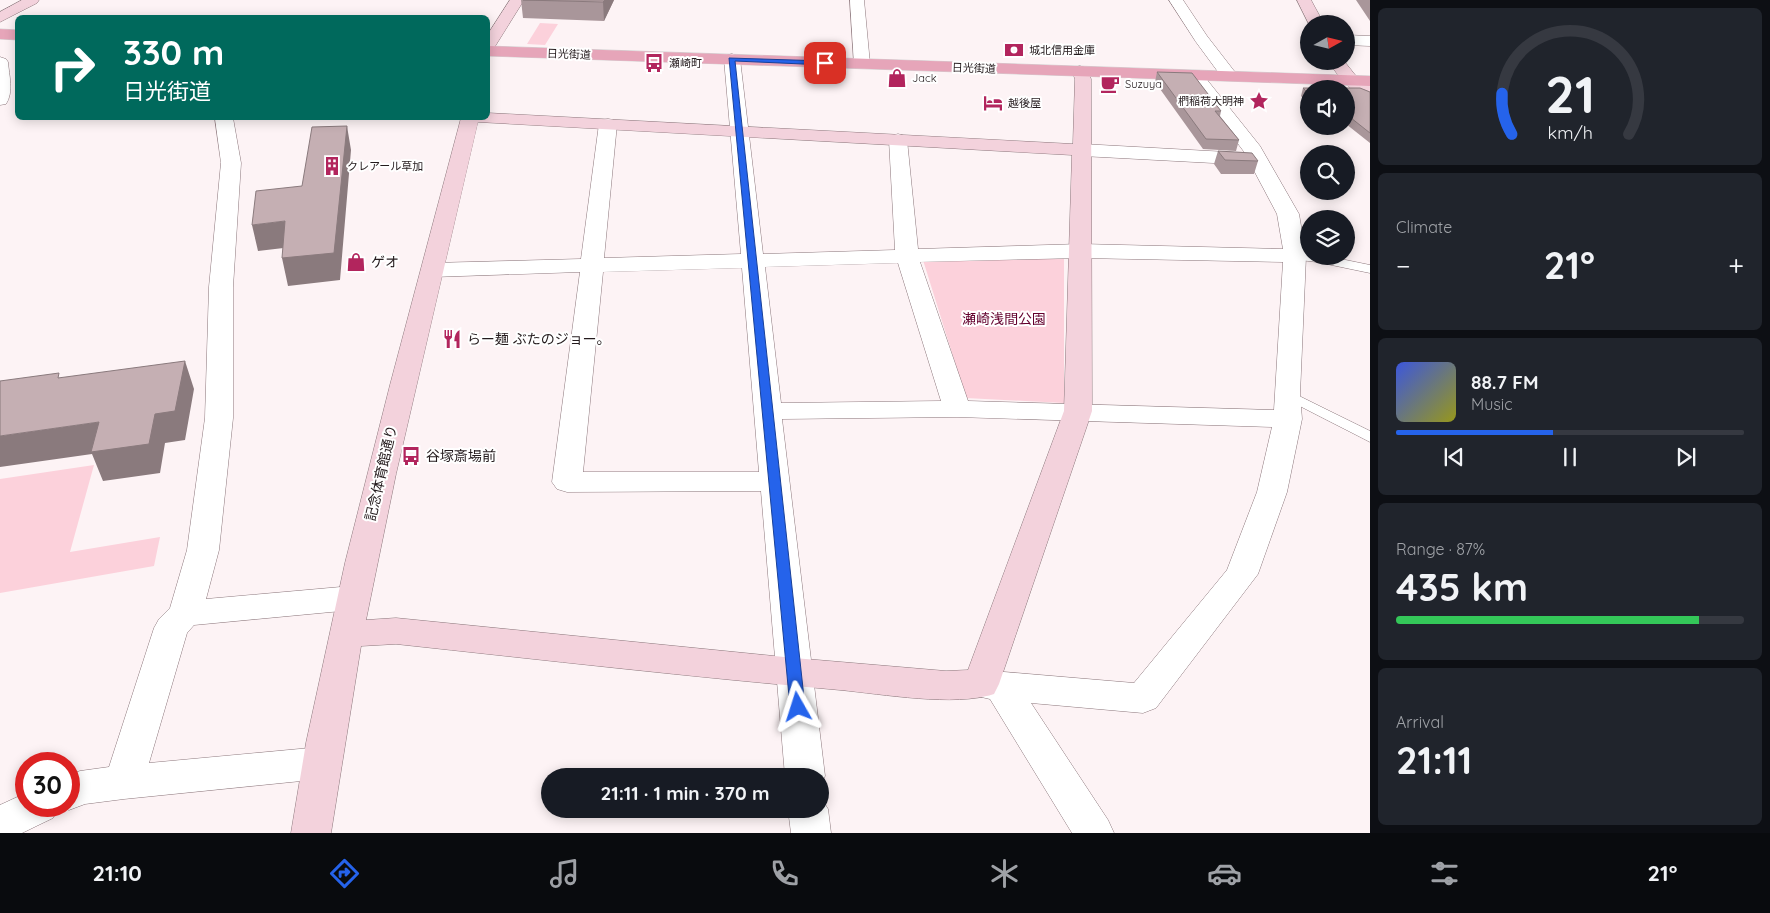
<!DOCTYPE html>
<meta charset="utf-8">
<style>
:root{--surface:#171b24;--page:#20242c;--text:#f1f3f6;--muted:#9ea1a6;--line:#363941;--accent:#2563eb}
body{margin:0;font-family:Quicksand,"Noto Sans JP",sans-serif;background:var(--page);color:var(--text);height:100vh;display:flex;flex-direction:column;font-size:19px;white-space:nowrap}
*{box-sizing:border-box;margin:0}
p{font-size:16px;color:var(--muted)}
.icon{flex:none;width:28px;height:28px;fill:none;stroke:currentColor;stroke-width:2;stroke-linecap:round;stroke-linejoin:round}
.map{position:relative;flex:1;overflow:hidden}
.panel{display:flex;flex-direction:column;gap:8px;padding:8px;background:#0d0f14;width:400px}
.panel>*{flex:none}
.guide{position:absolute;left:15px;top:15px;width:475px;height:105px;border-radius:8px;box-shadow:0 2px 12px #0003;background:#00695c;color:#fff;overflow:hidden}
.needle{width:32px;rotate:82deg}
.tools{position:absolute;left:1300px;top:15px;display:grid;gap:10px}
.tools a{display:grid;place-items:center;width:55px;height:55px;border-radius:50%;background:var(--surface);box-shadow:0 2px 12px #0003;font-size:25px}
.speed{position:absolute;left:15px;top:752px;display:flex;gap:10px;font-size:25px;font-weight:700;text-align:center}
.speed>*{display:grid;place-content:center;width:65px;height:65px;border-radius:50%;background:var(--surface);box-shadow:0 2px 12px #0003;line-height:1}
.speed .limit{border:8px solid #d22;background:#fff;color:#111}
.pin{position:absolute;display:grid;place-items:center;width:42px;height:42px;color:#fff;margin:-21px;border-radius:10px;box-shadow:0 2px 8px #0006}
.me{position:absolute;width:55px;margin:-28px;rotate:354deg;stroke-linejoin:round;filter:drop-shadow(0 0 4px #0008)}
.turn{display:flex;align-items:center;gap:18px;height:105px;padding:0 25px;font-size:22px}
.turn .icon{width:65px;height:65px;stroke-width:2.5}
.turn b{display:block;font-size:35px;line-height:42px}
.big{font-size:38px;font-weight:700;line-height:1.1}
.panel .tile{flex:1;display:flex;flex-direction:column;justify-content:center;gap:8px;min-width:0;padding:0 18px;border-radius:8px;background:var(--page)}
.panel .dial{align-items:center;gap:0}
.dial svg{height:130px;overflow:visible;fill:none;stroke:var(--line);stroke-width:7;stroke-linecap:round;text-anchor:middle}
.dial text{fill:var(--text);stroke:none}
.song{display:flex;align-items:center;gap:15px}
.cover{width:60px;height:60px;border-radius:8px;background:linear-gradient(135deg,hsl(230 70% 55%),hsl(60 70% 35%))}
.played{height:5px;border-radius:2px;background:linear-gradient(90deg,var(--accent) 45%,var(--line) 45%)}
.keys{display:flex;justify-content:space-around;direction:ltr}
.heat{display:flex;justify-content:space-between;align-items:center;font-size:28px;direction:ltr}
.charge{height:8px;border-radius:4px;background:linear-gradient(90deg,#34c759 87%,var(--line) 0)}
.trip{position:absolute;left:541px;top:768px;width:288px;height:50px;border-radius:25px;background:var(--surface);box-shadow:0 2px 12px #0003;font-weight:700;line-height:50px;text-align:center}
.tabs{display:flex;height:80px;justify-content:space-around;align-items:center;background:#090b0e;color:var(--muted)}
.tabs .icon{width:35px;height:35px}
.tabs .on{color:var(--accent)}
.tabs b{font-size:22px;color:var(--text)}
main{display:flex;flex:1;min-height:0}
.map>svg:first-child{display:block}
.green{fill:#fcd1db}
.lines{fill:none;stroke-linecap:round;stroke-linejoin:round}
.lane-casing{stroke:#8c777c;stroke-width:1}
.street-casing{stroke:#8c777c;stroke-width:1}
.secondary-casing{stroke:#8c777c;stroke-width:1}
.primary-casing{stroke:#d3d1d2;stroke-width:1}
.lane{fill:#fff;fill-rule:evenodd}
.street{fill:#fff;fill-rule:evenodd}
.secondary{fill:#f3d2dc;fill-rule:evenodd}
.primary{fill:#e6a5b9;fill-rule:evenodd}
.wall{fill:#a9969a}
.shaded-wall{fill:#8a7a7d}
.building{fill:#c5afb3;stroke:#8a7a7d}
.route{fill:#2563eb;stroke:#184099}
.labels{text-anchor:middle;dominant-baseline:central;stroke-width:4;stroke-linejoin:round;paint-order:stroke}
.far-poi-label{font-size:11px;fill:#241b1d;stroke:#fff;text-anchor:start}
.far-street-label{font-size:11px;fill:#241b1d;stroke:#fff}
.poi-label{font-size:14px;fill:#241b1d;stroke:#fff;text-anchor:start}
.park-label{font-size:14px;fill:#63002d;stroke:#fff}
.street-label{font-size:14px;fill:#241b1d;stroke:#fff}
</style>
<main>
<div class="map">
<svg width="1370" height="833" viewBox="0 0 1370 833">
<rect width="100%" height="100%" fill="#fdf3f5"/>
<path class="green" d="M540,23L558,24L545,45L527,44Z
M1064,257V403L966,398L923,260Z
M94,465L70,552L160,537L154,566L0,593V479Z"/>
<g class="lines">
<g class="lane-casing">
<path id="lane" d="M1295,252L1309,254V256H1326L1370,265V273L1317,262L1291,259L1289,256L1291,253Z
M1287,390L1370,431V442L1282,397L1280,394L1282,391Z"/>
</g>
<g class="street-casing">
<path id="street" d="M850,0H864L870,64L868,67H856L854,64Z
M1169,0H1183L1207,36L1238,76L1236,80H1224L1196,42Z
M1346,35L1370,36V46L1346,45Z
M732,54L738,56L740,59L763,254L895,250L889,140L891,136L898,134L905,136L907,140L918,249L1081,244L1283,249L1277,214L1251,165L1082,156L1075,154L1073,150L1075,146L1082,144L1245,153L1186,75L1188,71H1200L1260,146L1299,214L1306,256L1300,394L1302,419L1287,492L1258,574L1156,708L1143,713L1031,703L1108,820L1114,833H1072L990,699L968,694L963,684L968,674L981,670L1134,683L1227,570L1257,492L1272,427L957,417L782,419L825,776L820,785V776H785L761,491L567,492L557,489L552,482L580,272L432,277L424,275L421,270L424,265L432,263L581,259L599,124L602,120L608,119L614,120L617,124L604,258L741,254L724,59L726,56ZM1081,258L1283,262L1274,410L968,401L920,262ZM898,263L941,401L781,403L765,267ZM742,268L759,472H583L603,272Z
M0,57L6,59L8,62C9,75 14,92 6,104L0,105Z
M215,118H233L241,163L233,287V418L219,550L206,599L352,586L364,589L369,598L364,607L352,610L194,625L187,633L149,763L321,747L335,751L340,763L335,775L321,779L124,799L85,804L69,810L59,806L53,818L22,833H0V805L26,793V806H69V775L80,771L109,767L154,628L159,619L170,608L187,550L205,418L209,287L221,163Z
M820,796L828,809L831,833H791L788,809H820Z"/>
</g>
<g class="secondary-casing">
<path id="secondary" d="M22,0H39L37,3L0,22V12Z
M510,0H524L494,48L488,50V34Z
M1297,0H1311L1324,24H1309Z
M1328,61H1344L1356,76L1370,86V99C1351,94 1339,77 1328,61Z
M1080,66L1086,68L1091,79L1092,411L999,684L994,694C955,707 882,694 840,690C692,677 544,660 396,644L361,646L331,833H291L306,743L345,563L390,385L461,118H488V113L1073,144L1075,79L1072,71L1074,68ZM478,122L1072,155L1064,411L968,670L946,671L794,658L396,618L366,620L396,474Z"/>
</g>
<g class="primary-casing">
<path id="primary" d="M0,29L18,30V40L0,39Z
M488,46L1370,76V86L488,56Z"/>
</g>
<use href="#lane" class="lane"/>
<use href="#street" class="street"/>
<use href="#secondary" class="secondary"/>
<use href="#primary" class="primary"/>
</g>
<path class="wall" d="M521,0H614L604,21L523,18Z
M1356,0H1370V21Z
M1157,72L1221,111L1220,116L1239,140L1236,151L1203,149L1155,82Z
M1303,88H1360L1370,92V143L1346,124V89H1309V105L1301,96Z
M1218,151L1258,161L1254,174H1221L1214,164Z"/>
<path class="shaded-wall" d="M605,0H614L604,21L603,2Z
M347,126L351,150L340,280L288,286L282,258Z
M285,221L292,247L258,251L252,225Z
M185,361L194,389L185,440L165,443L160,473L103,481L92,454L0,467V436L155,414Z"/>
<path class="building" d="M523,0H605L603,2Z
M1157,72L1192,73L1221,111H1215L1239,140L1206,139Z
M1303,88H1360L1370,92V133L1346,114V89H1309V94Z
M347,126L334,253L282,258L285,221L252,225L256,191L302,186L312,127Z
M1218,151L1252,153L1258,161L1225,160Z
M185,361L175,411L155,414L149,444L91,452L99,422L0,436V381L59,373L58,378Z"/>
<path class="route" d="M729,58L825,61L828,63L825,65L735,61L805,707L803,711L798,713L792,711L790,707Z"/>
<defs>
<g id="bank-bare" transform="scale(1.5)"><path d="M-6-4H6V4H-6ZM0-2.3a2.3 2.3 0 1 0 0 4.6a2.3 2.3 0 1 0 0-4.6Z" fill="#b2255d" stroke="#fff" stroke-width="2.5" paint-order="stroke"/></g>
<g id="bus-bare" transform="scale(1.5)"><path d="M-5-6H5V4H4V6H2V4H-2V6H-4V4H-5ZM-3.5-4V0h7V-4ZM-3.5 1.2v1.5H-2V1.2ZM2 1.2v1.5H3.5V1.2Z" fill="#b2255d" stroke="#fff" stroke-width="2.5" paint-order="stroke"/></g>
<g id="shop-bare" transform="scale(1.5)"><path d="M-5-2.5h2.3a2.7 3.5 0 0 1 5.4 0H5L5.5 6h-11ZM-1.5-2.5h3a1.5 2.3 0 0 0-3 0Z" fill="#b2255d" stroke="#fff" stroke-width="2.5" paint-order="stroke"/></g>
<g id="cafe-bare" transform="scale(1.5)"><path d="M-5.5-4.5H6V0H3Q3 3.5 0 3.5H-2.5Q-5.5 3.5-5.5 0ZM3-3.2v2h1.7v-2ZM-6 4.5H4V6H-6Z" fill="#b2255d" stroke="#fff" stroke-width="2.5" paint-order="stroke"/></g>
<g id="sight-bare" transform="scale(1.5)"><path d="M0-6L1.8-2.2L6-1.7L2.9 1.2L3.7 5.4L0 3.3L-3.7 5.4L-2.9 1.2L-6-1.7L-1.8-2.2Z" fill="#b2255d" stroke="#fff" stroke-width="2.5" paint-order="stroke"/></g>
<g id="hotel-bare" transform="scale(1.5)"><path d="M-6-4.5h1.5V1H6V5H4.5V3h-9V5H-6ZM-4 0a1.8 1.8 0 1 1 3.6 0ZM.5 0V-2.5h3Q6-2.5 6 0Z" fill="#b2255d" stroke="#fff" stroke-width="2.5" paint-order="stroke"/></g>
<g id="building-bare" transform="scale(1.5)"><path d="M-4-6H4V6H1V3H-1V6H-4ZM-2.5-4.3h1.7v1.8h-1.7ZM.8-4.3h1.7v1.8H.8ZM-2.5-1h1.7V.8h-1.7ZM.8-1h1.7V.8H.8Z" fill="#b2255d" stroke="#fff" stroke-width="2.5" paint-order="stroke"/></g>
<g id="restaurant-bare" transform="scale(1.5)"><path d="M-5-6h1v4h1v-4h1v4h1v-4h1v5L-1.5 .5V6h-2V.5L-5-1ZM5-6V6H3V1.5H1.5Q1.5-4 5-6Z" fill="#b2255d" stroke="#fff" stroke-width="2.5" paint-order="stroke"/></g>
</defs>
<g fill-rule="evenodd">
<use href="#bank-bare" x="1014" y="50"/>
<use href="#bus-bare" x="654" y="63"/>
<use href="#shop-bare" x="897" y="78"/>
<use href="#cafe-bare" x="1110" y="84"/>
<use href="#sight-bare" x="1259" y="101"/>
<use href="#hotel-bare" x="993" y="103"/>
<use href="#building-bare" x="332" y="166"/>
<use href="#shop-bare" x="356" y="262"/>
<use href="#restaurant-bare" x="452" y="339"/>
<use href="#bus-bare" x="411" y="456"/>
</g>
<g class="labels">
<g class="far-poi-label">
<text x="1029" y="50">城北信用金庫</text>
<text x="669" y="63">瀬崎町</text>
<text x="912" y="78">Jack</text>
<text x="1125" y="84">Suzuya</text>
<text x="1244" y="101" text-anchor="end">椚稲荷大明神</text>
<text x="1008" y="103">越後屋</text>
<text x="347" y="166">クレアール草加</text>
</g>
<g class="far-street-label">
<text transform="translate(569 54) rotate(2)">日光街道</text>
<text transform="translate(974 68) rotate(2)">日光街道</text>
</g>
<g class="poi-label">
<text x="371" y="262">ゲオ</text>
<text x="467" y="339">らー麺 ぶたのジョー。</text>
<text x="426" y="456">谷塚斎場前</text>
</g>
<g class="park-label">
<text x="1004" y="319">瀬崎浅間公園</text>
</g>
<g class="street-label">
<text transform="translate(381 473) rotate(-77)">記念体育館通り</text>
</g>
</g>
</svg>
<div class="tools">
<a><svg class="needle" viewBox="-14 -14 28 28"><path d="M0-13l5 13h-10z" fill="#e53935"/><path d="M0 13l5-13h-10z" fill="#9ea1a6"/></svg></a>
<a><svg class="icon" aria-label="sound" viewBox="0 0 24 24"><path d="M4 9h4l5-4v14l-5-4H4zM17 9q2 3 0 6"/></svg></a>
<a><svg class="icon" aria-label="search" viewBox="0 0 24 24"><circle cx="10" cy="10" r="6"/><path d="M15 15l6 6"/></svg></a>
<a><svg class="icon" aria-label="layers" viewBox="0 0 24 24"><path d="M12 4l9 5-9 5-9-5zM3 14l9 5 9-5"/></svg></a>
</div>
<div class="speed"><div class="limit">30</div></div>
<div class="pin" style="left:825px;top:63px;background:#d93025"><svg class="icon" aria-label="arrive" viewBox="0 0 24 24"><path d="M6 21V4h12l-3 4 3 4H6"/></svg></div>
<svg class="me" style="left:798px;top:707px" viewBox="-20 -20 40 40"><path d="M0-17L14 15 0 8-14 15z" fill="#2563eb" stroke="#fff" stroke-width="4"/></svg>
<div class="trip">21:11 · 1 min · 370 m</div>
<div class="guide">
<div class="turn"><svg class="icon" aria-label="right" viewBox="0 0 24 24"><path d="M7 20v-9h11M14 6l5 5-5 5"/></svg><div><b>330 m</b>日光街道</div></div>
</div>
</div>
<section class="panel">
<div class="tile dial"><svg viewBox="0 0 100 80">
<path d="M14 69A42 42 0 1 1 86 69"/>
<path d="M14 69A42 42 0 0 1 8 44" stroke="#2563eb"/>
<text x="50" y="56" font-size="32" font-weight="700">21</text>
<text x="50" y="72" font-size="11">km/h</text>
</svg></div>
<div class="tile"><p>Climate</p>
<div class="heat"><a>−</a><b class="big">21°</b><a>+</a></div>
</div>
<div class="tile">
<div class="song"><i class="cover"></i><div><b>88.7 FM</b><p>Music</p></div></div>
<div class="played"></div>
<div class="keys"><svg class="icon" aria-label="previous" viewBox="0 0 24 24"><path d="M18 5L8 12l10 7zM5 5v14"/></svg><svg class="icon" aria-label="pause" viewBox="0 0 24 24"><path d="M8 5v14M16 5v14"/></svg><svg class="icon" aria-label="next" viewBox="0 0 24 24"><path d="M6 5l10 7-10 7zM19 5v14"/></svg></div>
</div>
<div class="tile"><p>Range · 87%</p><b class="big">435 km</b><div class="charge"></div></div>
<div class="tile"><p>Arrival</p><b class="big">21:11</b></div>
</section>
</main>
<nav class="tabs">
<b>21:10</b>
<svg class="icon on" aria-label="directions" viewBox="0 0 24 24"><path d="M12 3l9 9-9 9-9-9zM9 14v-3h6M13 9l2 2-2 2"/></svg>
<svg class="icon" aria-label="music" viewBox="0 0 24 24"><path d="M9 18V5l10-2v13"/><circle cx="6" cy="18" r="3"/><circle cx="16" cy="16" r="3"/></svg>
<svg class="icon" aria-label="phone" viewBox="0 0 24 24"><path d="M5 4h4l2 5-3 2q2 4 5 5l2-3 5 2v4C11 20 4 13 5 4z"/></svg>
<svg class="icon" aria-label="climate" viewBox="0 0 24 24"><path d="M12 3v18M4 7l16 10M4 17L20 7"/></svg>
<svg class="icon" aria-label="car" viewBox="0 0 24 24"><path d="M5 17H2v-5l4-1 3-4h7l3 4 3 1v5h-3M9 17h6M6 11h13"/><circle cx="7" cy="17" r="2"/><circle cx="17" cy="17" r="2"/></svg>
<svg class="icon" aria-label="filters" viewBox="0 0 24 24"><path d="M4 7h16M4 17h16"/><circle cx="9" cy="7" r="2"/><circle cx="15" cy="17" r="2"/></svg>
<b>21°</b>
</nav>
